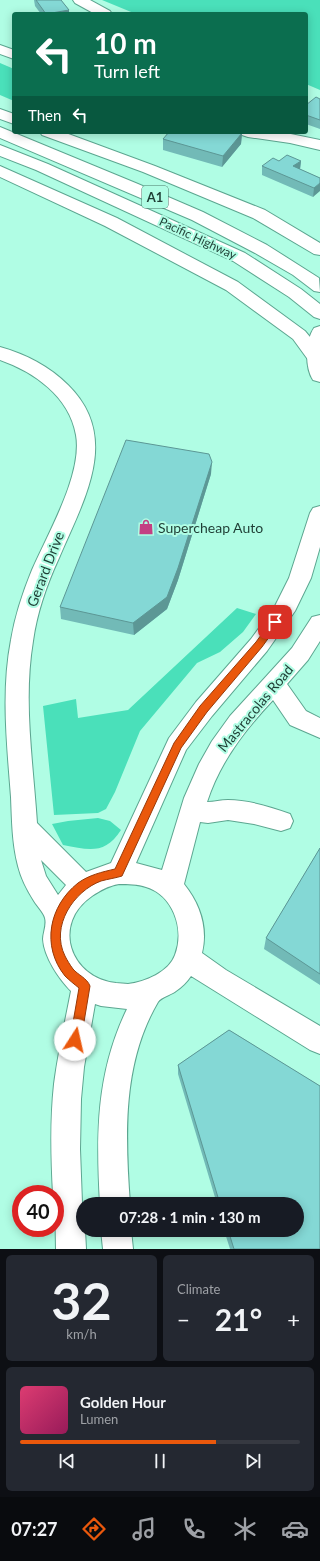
<!DOCTYPE html>
<meta charset="utf-8">
<style>
:root{--surface:#171b24;--page:#242831;--text:#f1f3f6;--muted:#9ea1a6;--line:#363941;--accent:#ea580c}
body{margin:0;font-family:Lato,sans-serif;background:var(--page);color:var(--text);height:100vh;display:flex;flex-direction:column;font-size:15px;white-space:nowrap}
*{box-sizing:border-box;margin:0}
p{font-size:13px;color:var(--muted)}
.icon{flex:none;width:22px;height:22px;fill:none;stroke:currentColor;stroke-width:2;stroke-linecap:round;stroke-linejoin:round}
.map{position:relative;height:1249px;overflow:hidden}
.panel{display:flex;flex-direction:column;gap:6px;padding:6px;background:#0d0f14;flex:1}
.panel>*{flex:none}
.top-card{position:absolute;left:12px;top:12px;width:296px;height:122px;border-radius:4px;box-shadow:0 2px 10px #0003;background:#0b6e4f;color:#fff;overflow:hidden}
.speed{position:absolute;left:12px;top:1185px;display:flex;gap:8px;font-size:20px;font-weight:700;text-align:center}
.speed>*{display:grid;place-content:center;width:52px;height:52px;border-radius:50%;background:var(--surface);box-shadow:0 2px 10px #0003;line-height:1}
.speed .limit{border:6px solid #d22;background:#fff;color:#111}
.pin{position:absolute;display:grid;place-items:center;width:34px;height:34px;color:#fff;margin:-17px;border-radius:8px;box-shadow:0 2px 6px #0006}
.me{position:absolute;width:44px;margin:-22px;rotate:10deg;stroke-linejoin:round;filter:drop-shadow(0 0 3px #0008)}
.turn{display:flex;align-items:center;gap:14px;height:84px;padding:0 16px;font-size:18px}
.turn .icon{width:52px;height:52px;stroke-width:2.5}
.turn b{display:block;font-size:28px;line-height:34px}
.then{display:flex;align-items:center;height:38px;padding:0 16px;background:#0003;gap:8px;font-size:15px}
.big{font-size:30px;font-weight:700;line-height:1.1}
.panel .card{flex:1;display:flex;flex-direction:column;justify-content:center;gap:6px;min-width:0;padding:0 14px;border-radius:6px;background:var(--page)}
.panel .dial{align-items:center;gap:0}
.dial b{font-size:52px;line-height:1}
.song{display:flex;align-items:center;gap:12px}
.cover{width:48px;height:48px;border-radius:6px;background:linear-gradient(135deg,hsl(340 70% 55%),hsl(330 70% 35%))}
.played{height:4px;border-radius:2px;background:linear-gradient(90deg,var(--accent) 70%,var(--line) 70%)}
.keys{display:flex;justify-content:space-around;direction:ltr}
.heat{display:flex;justify-content:space-between;align-items:center;font-size:22px;direction:ltr}
.panel .tiles{flex:1;display:grid;gap:6px;grid-template-columns:1fr 1fr}
.card:last-child{grid-column:span 2}
.trip{position:absolute;left:76px;top:1197px;width:228px;height:40px;border-radius:20px;background:var(--surface);box-shadow:0 2px 10px #0003;font-weight:700;line-height:40px;text-align:center}
.menu{display:flex;height:64px;justify-content:space-around;align-items:center;background:#090b0e;color:var(--muted)}
.menu .icon{width:28px;height:28px}
.menu .selected{color:var(--accent)}
.menu b{font-size:18px;color:var(--text)}
.map>svg:first-child{display:block}
.green{fill:#4ae0ba}
.lines{fill:none;stroke-linecap:round;stroke-linejoin:round}
.minor-casing{stroke:#5ca690;stroke-width:2}
.major-casing{stroke:#5ca690;stroke-width:2}
.highway-casing{stroke:#5ca690;stroke-width:2}
.minor{fill:#fff;fill-rule:evenodd}
.major{fill:#fff;fill-rule:evenodd}
.highway{fill:#fff;fill-rule:evenodd}
.wall{fill:#72bab7}
.shaded-wall{fill:#5c9795}
.building{fill:#84d8d5;stroke:#5c9795}
.route{fill:#ea580c;stroke:#983908}
.labels{text-anchor:middle;dominant-baseline:central;stroke-width:4;stroke-linejoin:round;paint-order:stroke}
.far-street-label{font-size:12px;fill:#1e3d34;stroke:#b0fde4}
.shield{fill:#b0fde4;stroke:#4a7769;stroke-width:1}
.shield-label{font-size:13px;font-weight:bold;fill:#1e3d34}
.poi-label{font-size:14px;fill:#1e3d34;stroke:#b0fde4;text-anchor:start}
.street-label{font-size:14px;fill:#1e3d34;stroke:#b0fde4}
</style>
<div class="map">
<svg width="320" height="1249" viewBox="0 0 320 1249">
<rect width="100%" height="100%" fill="#b0fde4"/>
<path class="green" d="M102,0H320V90L306,84V14H136Z
M0,63L14,69V101L0,95Z
M237,608L256,614L243,632L220,652L197,663L140,731L115,792L106,809L98,813L54,815L43,706L76,699L78,718L128,710Z
M98,818L110,821L121,830C105,855 89,850 63,845L52,824L68,821Z"/>
<g class="lines">
<g class="minor-casing">
<path id="minor" d="M73,0H90L110,11L112,14H95L75,3Z
M0,45L14,50V59L0,54Z
M240,132H281L320,140V150L290,143L248,137L242,135Z
M0,347C25,354 49,366 68,385C122,438 83,501 59,558C47,584 37,612 33,641C23,701 33,762 37,823L86,872L111,863L169,738L196,702L251,639L275,606L289,578L310,513L313,508L320,506V547L311,578L295,611L267,651L212,716L186,750L136,863L162,870L184,798L199,764L212,741L230,716L292,648L312,617L320,615V641L308,660L287,684L306,711L320,718V738L290,725L273,700C244,731 220,762 207,802C214,802 221,800 228,800C248,800 271,807 290,814L293,821L290,828L281,831L254,824L228,820L208,823L200,822L184,884C200,904 208,928 202,953L226,970L320,1026V1054L310,1050L191,976C187,982 182,987 176,991C171,995 161,997 158,1002C122,1063 125,1136 130,1204H100C96,1135 96,1073 127,1009L101,1006L95,1004L84,1067L81,1099L80,1149L83,1230H85L86,1249H56L55,1194H53C51,1157 50,1121 54,1084C58,1053 65,1022 71,991C59,979 44,957 43,939C43,933 47,925 45,918C44,913 37,906 34,901C27,890 21,878 18,866C12,843 12,820 11,797C7,745 1,691 11,640C15,616 23,592 32,570C48,533 83,474 76,435C69,396 34,372 0,360ZM41,860L66,885L58,895L46,876ZM119,884C128,884 138,884 146,887C173,895 185,929 175,955C169,972 145,982 128,984C124,984 120,983 116,983C70,978 51,924 92,896C101,890 108,886 119,884Z
M101,1230H131L133,1249H103Z"/>
</g>
<g class="major-casing">
<path id="major" d="M320,326V382L313,380C305,368 305,341 314,328Z"/>
</g>
<g class="highway-casing">
<path id="highway" d="M0,109L14,114V124L0,119Z
M0,127L138,184L203,212L267,245L319,278L320,292L314,291L293,275L255,253L192,220L0,138Z
M40,132H63L155,166L265,210L320,243V255L314,254L253,218L143,172L42,135Z
M0,145L48,164L245,253L301,289L320,304V319L314,317L289,297L233,261L36,170L0,156Z
M0,166L117,218L238,282L305,331L320,349V362L316,363L309,361L293,339L226,290L105,226L0,177Z"/>
</g>
<use href="#minor" class="minor"/>
<use href="#major" class="major"/>
<use href="#highway" class="highway"/>
</g>
<path class="wall" d="M34,0H61L69,10V14H41L35,6Z
M320,99V129L306,124V105Z
M242,133L241,144L222,167L163,150V139Z
M279,161H301L300,169L320,178L313,197L262,175V166Z
M211,474L178,580L167,609L134,635L61,619L60,607Z
M320,848V985L264,949L266,938Z
M229,1030L320,1086V1249H230L224,1230H297V1204H217L178,1074V1065Z"/>
<path class="shaded-wall" d="M69,10V14H48Z
M242,133L241,144L222,167L223,156Z
M301,161L300,169L292,175L293,166Z
M320,183V191L313,197L314,188Z
M212,462L211,474L178,580L167,609L134,635L133,623Z"/>
<path class="building" d="M36,0H61L69,10L46,14Z
M316,97L320,99V120L306,115V105Z
M169,132H237L242,133L223,156L163,139Z
M287,155L301,161L293,166L320,178V183L314,188L262,166L273,158L279,161Z
M126,440L209,454L212,462L178,568L167,597L133,623L60,607Z
M320,848V974L266,938Z
M229,1030L320,1086V1249H234L228,1230H297V1204H220L178,1065Z"/>
<path class="route" d="M275,619L280,622L262,647L207,712L181,748L122,876C116,878 108,879 101,881C74,891 50,926 65,956C67,960 70,965 73,969C78,975 87,978 90,986L81,1040L79,1044L75,1045L71,1044L70,1040L79,988C74,984 69,980 65,976C41,946 49,906 78,883C89,875 102,872 115,869L174,743L200,706L256,642L272,620Z"/>
<defs>
<g id="shop-bare" transform="scale(1.2)"><path d="M-5-2.5h2.3a2.7 3.5 0 0 1 5.4 0H5L5.5 6h-11ZM-1.5-2.5h3a1.5 2.3 0 0 0-3 0Z" fill="#c33f83" stroke="#b0fde4" stroke-width="2.5" paint-order="stroke"/></g>
</defs>
<g fill-rule="evenodd">
<use href="#shop-bare" x="146" y="527"/>
</g>
<g class="labels">
<g class="far-street-label">
<text transform="translate(198 238) rotate(25)">Pacific Highway</text>
</g>
<rect class="shield" x="142" y="186" width="26" height="22" rx="3"/>
<g class="shield-label">
<text x="155" y="197">A1</text>
</g>
<g class="poi-label">
<text x="158" y="527">Supercheap Auto</text>
</g>
<g class="street-label">
<text transform="translate(45 569) rotate(-69)">Gerard Drive</text>
<text transform="translate(255 708) rotate(-50)">Mastracolas Road</text>
</g>
</g>
</svg>
<div class="speed"><div class="limit">40</div></div>
<div class="pin" style="left:275px;top:622px;background:#d93025"><svg class="icon" aria-label="arrive" viewBox="0 0 24 24"><path d="M6 21V4h12l-3 4 3 4H6"/></svg></div>
<svg class="me" style="left:75px;top:1040px" viewBox="-20 -20 40 40"><circle r="19" fill="#fff"/><path d="M0-13L10 11 0 6-10 11z" fill="#ea580c"/></svg>
<div class="trip">07:28 · 1 min · 130 m</div>
<div class="top-card">
<div class="turn"><svg class="icon" aria-label="left" viewBox="0 0 24 24"><path d="M17 20v-9H6M10 6l-5 5 5 5"/></svg><div><b>10 m</b>Turn left</div></div>
<div class="then">Then<svg class="icon" aria-label="left" viewBox="0 0 24 24"><path d="M17 20v-9H6M10 6l-5 5 5 5"/></svg></div>
</div>
</div>
<section class="panel">
<div class="tiles">
<div class="card dial"><b>32</b><p>km/h</p></div>
<div class="card"><p>Climate</p>
<div class="heat"><a>−</a><b class="big">21°</b><a>+</a></div>
</div>
<div class="card">
<div class="song"><i class="cover"></i><div><b>Golden Hour</b><p>Lumen</p></div></div>
<div class="played"></div>
<div class="keys"><svg class="icon" aria-label="previous" viewBox="0 0 24 24"><path d="M18 5L8 12l10 7zM5 5v14"/></svg><svg class="icon" aria-label="pause" viewBox="0 0 24 24"><path d="M8 5v14M16 5v14"/></svg><svg class="icon" aria-label="next" viewBox="0 0 24 24"><path d="M6 5l10 7-10 7zM19 5v14"/></svg></div>
</div>
</div>
</section>
<nav class="menu">
<b>07:27</b>
<svg class="icon selected" aria-label="directions" viewBox="0 0 24 24"><path d="M12 3l9 9-9 9-9-9zM9 14v-3h6M13 9l2 2-2 2"/></svg>
<svg class="icon" aria-label="music" viewBox="0 0 24 24"><path d="M9 18V5l10-2v13"/><circle cx="6" cy="18" r="3"/><circle cx="16" cy="16" r="3"/></svg>
<svg class="icon" aria-label="phone" viewBox="0 0 24 24"><path d="M5 4h4l2 5-3 2q2 4 5 5l2-3 5 2v4C11 20 4 13 5 4z"/></svg>
<svg class="icon" aria-label="climate" viewBox="0 0 24 24"><path d="M12 3v18M4 7l16 10M4 17L20 7"/></svg>
<svg class="icon" aria-label="car" viewBox="0 0 24 24"><path d="M5 17H2v-5l4-1 3-4h7l3 4 3 1v5h-3M9 17h6M6 11h13"/><circle cx="7" cy="17" r="2"/><circle cx="17" cy="17" r="2"/></svg>
</nav>
